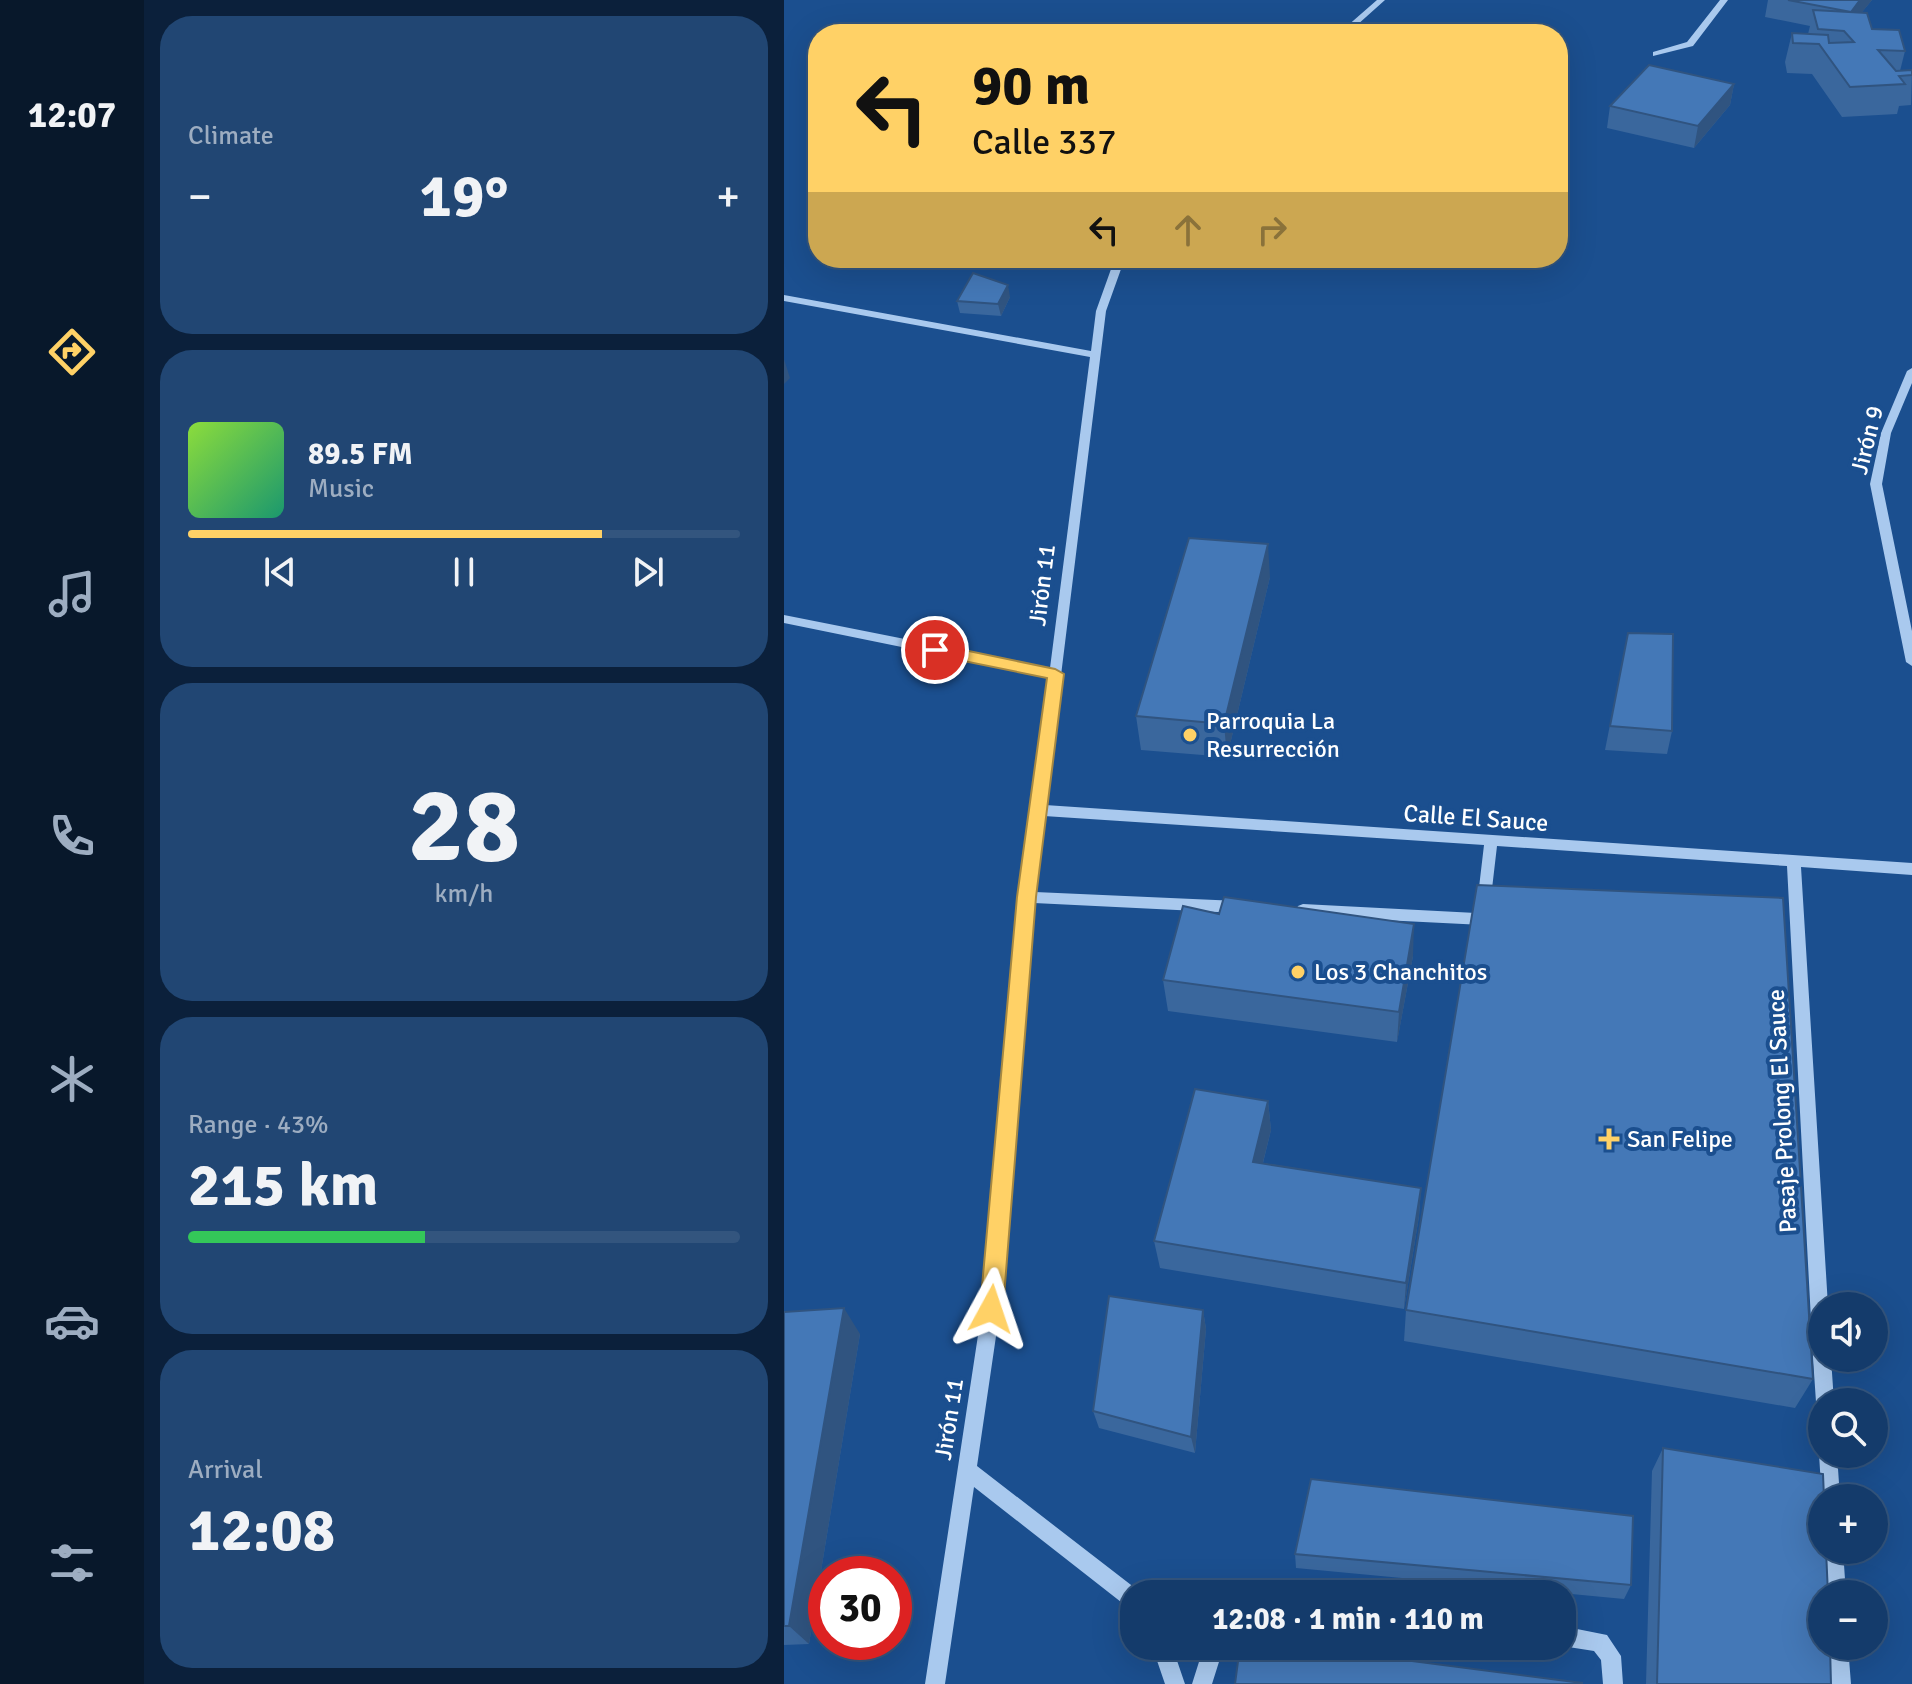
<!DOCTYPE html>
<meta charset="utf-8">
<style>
:root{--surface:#143b6b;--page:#214673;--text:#f1f3f6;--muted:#9dadc1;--line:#33557e;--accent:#ffd166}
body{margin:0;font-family:Signika,sans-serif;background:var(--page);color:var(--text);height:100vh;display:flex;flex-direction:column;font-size:30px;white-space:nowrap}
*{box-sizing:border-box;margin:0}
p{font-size:26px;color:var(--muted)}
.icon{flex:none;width:44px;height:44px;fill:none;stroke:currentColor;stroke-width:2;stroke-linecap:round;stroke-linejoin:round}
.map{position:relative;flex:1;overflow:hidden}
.drawer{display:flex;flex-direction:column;gap:16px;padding:16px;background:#0b203b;width:640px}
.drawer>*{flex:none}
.top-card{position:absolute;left:24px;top:24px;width:760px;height:244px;border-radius:32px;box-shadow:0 8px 32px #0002,0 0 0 2px var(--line);background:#ffd166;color:#111;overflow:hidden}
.fabs{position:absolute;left:1024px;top:1292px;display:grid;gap:16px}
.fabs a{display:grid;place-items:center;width:80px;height:80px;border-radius:50%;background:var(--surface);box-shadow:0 8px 32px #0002,0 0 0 2px var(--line);font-size:40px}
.speed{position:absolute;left:24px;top:1556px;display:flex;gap:16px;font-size:40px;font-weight:700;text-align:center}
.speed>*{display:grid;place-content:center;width:104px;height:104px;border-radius:50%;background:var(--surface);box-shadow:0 8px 32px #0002,0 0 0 2px var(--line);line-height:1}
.speed .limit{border:12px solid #d22;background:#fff;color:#111}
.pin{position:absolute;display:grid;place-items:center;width:68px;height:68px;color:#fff;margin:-34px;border:4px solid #fff;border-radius:50%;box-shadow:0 2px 8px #0007}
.me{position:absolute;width:88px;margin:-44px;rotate:5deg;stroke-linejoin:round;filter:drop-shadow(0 0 6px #0008)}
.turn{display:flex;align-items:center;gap:28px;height:168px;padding:0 32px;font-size:36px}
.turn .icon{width:104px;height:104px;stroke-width:2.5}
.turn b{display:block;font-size:56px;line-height:68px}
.lanes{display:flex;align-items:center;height:76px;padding:0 32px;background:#0003;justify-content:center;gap:40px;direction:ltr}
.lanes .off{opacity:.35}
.big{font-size:60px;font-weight:800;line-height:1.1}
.drawer .card{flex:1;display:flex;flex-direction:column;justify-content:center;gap:12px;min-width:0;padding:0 28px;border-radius:32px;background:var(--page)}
.drawer .dial{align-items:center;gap:0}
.dial b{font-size:104px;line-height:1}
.song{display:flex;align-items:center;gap:24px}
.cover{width:96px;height:96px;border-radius:12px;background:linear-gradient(135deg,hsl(90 70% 55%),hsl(160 70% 35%))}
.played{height:8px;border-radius:4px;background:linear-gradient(90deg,var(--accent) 75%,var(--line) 75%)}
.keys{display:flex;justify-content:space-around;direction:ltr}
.heat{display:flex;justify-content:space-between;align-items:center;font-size:44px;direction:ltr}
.charge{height:12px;border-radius:6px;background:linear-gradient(90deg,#34c759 43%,var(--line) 0)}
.trip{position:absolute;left:336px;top:1580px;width:456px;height:80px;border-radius:32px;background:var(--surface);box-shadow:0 8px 32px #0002,0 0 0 2px var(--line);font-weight:800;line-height:80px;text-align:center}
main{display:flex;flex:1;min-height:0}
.dock{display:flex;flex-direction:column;width:144px;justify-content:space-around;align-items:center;background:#08182b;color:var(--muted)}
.dock .icon{width:56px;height:56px}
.dock .active{color:var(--accent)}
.dock b{font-size:36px;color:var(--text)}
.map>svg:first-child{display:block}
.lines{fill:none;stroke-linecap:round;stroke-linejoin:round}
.minor{fill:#a9c9ee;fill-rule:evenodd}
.wall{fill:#3a679d}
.shaded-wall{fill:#305480}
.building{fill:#4478b7;stroke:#305480;stroke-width:2}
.route{fill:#ffd166;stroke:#a68842;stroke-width:2}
.poi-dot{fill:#ffd166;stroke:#1b4f8f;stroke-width:3}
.labels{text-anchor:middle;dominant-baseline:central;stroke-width:8;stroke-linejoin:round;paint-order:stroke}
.street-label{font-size:24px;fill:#fff;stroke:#1b4f8f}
.poi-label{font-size:24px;fill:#fff;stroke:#1b4f8f;text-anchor:start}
</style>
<main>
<nav class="dock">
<b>12:07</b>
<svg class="icon active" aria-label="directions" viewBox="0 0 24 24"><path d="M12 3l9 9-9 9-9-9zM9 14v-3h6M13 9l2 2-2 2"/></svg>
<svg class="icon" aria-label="music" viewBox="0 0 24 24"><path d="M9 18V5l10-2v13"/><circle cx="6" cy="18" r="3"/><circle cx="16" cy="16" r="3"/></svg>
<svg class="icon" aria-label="phone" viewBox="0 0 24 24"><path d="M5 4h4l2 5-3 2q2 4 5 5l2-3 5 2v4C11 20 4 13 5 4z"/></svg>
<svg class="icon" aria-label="climate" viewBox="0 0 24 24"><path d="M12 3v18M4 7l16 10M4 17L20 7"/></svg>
<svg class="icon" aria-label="car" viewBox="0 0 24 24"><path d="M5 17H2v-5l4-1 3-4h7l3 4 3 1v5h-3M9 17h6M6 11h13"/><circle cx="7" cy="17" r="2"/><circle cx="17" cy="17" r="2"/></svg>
<svg class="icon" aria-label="filters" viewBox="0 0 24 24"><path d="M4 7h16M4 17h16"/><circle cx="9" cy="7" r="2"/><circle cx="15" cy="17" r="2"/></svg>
</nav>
<section class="drawer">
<div class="card"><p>Climate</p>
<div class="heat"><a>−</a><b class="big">19°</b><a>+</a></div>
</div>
<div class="card">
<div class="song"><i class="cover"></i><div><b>89.5 FM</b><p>Music</p></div></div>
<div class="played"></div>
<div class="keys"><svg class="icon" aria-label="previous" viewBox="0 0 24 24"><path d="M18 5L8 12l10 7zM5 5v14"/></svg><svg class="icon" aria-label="pause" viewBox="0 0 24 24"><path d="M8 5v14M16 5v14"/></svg><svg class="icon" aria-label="next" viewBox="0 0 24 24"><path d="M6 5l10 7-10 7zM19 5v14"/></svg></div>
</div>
<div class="card dial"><b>28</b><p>km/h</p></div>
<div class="card"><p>Range · 43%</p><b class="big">215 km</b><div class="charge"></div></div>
<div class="card"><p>Arrival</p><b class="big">12:08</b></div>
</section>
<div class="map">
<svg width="1128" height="1684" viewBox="0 0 1128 1684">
<rect width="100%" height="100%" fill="#1b4f8f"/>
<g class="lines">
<path class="minor" d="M593,0H601L563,34H554Z
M936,0H944L909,46L869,56V52L903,42Z
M331,258H341L322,311L261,805L1128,863V875L1017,867L1044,1306H1038V1358H1047L1050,1402H1038V1410L1035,1408L1032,1402L1029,1358L1003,866L713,846L704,923L699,925L519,916L514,914L512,910L514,906L519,904L692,913L700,845L260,816L251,892L454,901L459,903L461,907L459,911L454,913L250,903L216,1309L193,1466L351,1588L355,1594H350V1614L343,1611L337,1602L190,1487L161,1684H141L198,1309L236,897L264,677L0,623V615L266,668L306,357L0,301V295L307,351L312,311Z
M1128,368V383L1107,433L1098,484L1128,631V666L1122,662L1086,484L1097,433L1123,371Z
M1038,1447V1454H1053L1056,1498H1038V1502L1035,1454Z
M1039,1550H1059L1062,1594H1042Z
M778,1626L823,1635L837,1656L839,1684H819L817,1660L810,1651L778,1646Z
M368,1646H388L401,1684H381Z
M420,1646H440L428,1684H408Z
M1044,1646H1064L1067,1684H1047Z"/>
</g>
<path class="wall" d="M984,0H1088L1078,12L1088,29L1121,51L1116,71L1128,70L1127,105L1115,106L1113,114L1058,117L1028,74L1003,73L1001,62L1008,33L1024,34L1026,26L981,17Z
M950,84L946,105L910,148L823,128L826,106Z
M226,297L217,316L176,313L173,301Z
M486,577L443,757L357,750L352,716Z
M844,633L888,731L883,754L821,750Z
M629,956L613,1042L384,1011L379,980Z
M484,1101L487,1130L479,1163L637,1188L635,1216L620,1309L376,1268L370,1241Z
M419,1310L422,1329L411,1453L315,1428L309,1411Z
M622,1310L1029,1379L1011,1408L620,1341Z
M0,1312L76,1334L25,1644L0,1645Z
M879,1448L1047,1684H862L868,1471Z
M511,1554L847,1585L840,1599L512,1568Z"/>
<path class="shaded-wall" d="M1076,0H1088L1061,33L1066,13Z
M950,84L946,105L910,148L914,126Z
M224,285L226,297L217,316L214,304Z
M0,359L6,378L0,384Z
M484,544L486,577L443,757L440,724Z
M630,924L629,956L613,1042L615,1012Z
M484,1101L487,1130L472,1190L469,1162Z
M637,1188L635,1216L620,1309L622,1283Z
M60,1308L76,1334L25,1644L5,1626Z
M419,1310L422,1329L411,1453L407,1437Z"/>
<path class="building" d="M1004,0H1076L1067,12Z
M1029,10L1083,13L1088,29L1115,30L1121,51L1094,50L1112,71L1128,70V75L1115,76L1121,84L1066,87L1035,44L1009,43L1008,33L1044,35L1045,43L1070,42L1060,31L1034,29Z
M865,65L950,84L914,126L826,106Z
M189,273L224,285L214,304L173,301Z
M405,538L484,544L440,724L352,716Z
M844,633L889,634L888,731L826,726Z
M693,885L999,898L1029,1379L622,1310Z
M440,897L630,924L615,1012L379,980L399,906L435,914Z
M411,1089L484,1101L469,1162L637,1188L622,1283L370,1241Z
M325,1296L419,1310L407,1437L309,1411Z
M60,1308L5,1626H0V1312Z
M879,1448L1039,1474L1040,1498H1038V1550H1042L1044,1594H1038V1646H1046L1047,1684H873Z
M527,1479L849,1516L847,1585L511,1554Z
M456,1646H512L798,1683V1684H451Z"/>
<path class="route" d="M151,644L271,669L280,674L252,897L219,1309L215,1317L207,1320L199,1317L196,1309L233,897L263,678L145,654V646Z"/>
<g class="poi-dot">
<circle cx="406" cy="735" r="8"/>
<circle cx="514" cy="972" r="8"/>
<path d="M821 1127h8v8h8v8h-8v8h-8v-8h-8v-8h8z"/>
</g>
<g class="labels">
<g class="street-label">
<text transform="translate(1083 440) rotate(-76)">Jirón 9</text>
<text transform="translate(258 585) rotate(-83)">Jirón 11</text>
<text transform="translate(692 818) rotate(4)">Calle El Sauce</text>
<text transform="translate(998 1111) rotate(-93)">Pasaje Prolong El Sauce</text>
<text transform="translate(165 1419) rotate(-81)">Jirón 11</text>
</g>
<g class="poi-label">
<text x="422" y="721">Parroquia La<tspan x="422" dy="28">Resurrección</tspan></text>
<text x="530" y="972">Los 3 Chanchitos</text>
<text x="843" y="1139">San Felipe</text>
</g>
</g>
</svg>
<div class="fabs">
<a><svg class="icon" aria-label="sound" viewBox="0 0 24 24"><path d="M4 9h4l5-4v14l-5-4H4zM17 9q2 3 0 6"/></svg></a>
<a><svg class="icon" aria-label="search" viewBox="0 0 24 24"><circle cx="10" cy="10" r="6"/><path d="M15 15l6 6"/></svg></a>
<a>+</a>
<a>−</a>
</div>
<div class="speed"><div class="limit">30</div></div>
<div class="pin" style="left:151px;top:650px;background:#d93025"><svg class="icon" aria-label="arrive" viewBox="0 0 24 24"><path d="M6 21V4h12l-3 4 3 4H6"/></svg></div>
<svg class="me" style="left:207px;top:1309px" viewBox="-20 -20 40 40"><path d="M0-17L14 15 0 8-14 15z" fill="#ffd166" stroke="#fff" stroke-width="4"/></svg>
<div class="trip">12:08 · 1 min · 110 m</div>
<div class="top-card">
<div class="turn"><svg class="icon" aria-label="left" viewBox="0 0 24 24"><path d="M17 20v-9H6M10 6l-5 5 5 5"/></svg><div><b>90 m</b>Calle 337</div></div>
<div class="lanes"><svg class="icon" aria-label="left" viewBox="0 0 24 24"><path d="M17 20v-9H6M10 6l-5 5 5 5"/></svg><svg class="icon off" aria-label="ahead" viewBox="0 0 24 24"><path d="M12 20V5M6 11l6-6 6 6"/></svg><svg class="icon off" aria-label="right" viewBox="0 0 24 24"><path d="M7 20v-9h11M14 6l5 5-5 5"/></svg></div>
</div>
</div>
</main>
